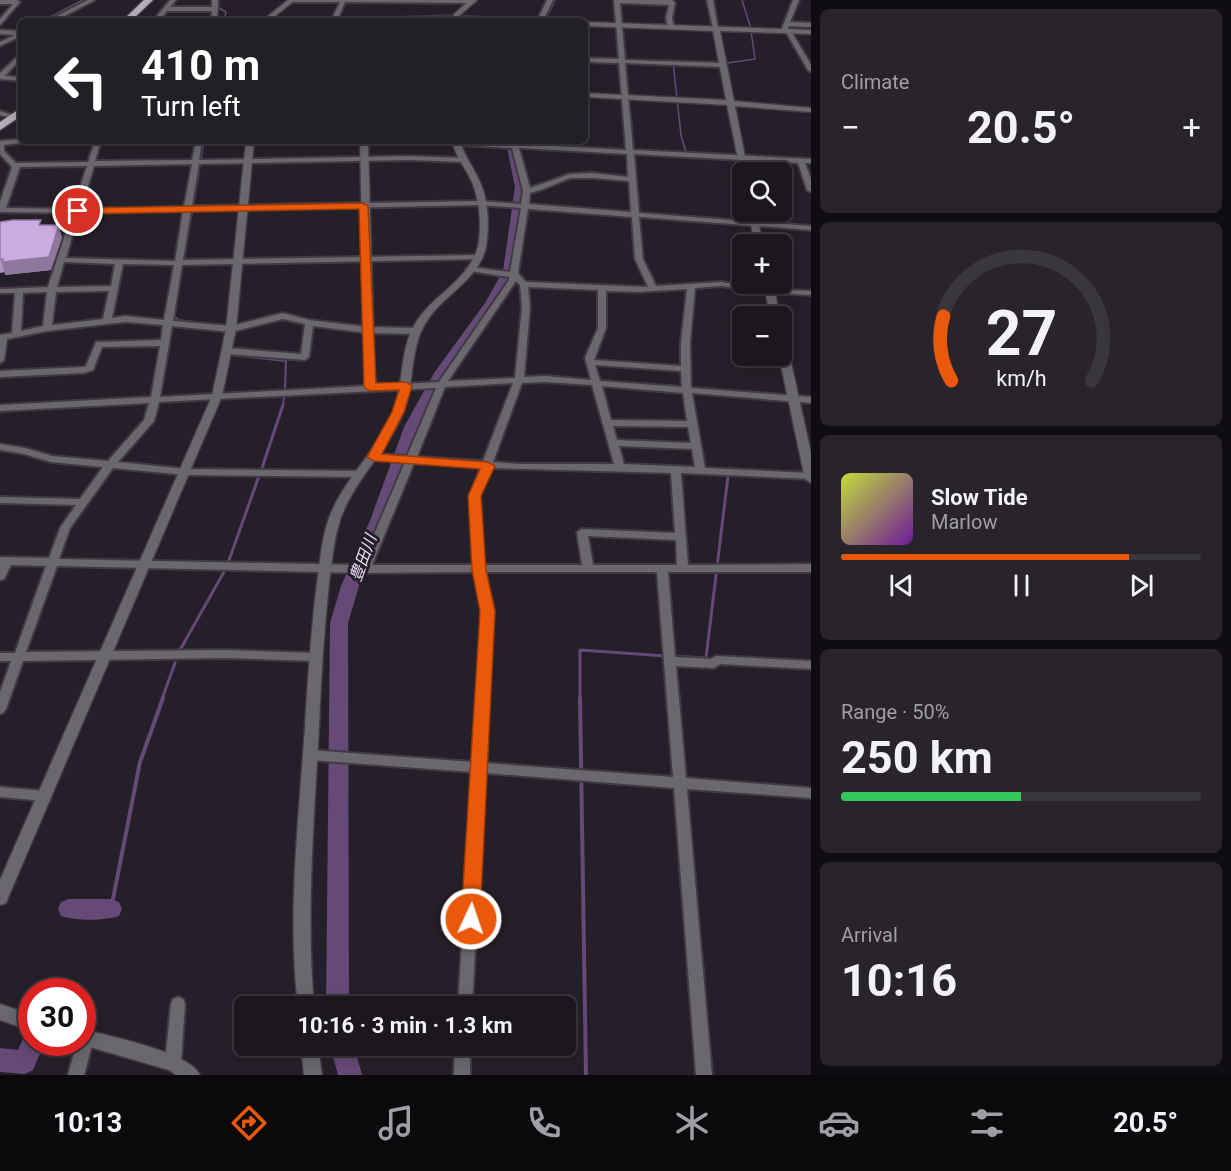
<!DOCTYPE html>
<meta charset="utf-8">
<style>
:root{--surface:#1c171f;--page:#29242c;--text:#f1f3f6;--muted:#a09fa4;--line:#3a363d;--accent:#ea580c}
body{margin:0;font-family:Roboto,"Noto Sans JP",sans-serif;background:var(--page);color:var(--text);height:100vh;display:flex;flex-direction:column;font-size:22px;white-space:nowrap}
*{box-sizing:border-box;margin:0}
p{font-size:20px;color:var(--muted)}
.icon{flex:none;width:33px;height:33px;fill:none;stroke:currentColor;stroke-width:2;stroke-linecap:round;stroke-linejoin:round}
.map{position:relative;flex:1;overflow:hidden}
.side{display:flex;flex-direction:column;gap:9px;padding:9px;background:#0f0d11;width:420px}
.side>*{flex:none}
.guide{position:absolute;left:18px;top:18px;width:570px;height:126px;border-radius:9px;box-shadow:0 3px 15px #0003,0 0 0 2px var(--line);background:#202124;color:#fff;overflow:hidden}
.controls{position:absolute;left:732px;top:162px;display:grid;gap:12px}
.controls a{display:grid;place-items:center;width:60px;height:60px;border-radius:9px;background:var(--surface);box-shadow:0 3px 15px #0003,0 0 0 2px var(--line);font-size:30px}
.speed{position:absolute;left:18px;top:978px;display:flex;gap:12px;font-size:30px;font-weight:700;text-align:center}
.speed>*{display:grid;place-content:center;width:78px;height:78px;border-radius:50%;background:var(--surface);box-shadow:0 3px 15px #0003,0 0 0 2px var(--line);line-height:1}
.speed .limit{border:9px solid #d22;background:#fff;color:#111}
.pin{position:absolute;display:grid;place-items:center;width:51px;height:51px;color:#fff;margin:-26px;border:3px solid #fff;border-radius:50%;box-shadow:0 2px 6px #0007}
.me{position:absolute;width:66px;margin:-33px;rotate:3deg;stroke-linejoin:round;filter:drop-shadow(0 0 4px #0008)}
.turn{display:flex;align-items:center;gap:21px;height:126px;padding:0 24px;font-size:27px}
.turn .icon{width:78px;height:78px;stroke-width:2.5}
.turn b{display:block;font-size:42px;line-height:51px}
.big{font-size:45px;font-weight:700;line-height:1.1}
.side .card{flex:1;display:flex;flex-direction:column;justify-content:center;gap:9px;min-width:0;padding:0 21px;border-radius:9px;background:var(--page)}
.side .dial{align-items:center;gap:0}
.dial svg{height:156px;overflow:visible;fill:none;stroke:var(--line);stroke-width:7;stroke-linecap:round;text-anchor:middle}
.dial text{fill:var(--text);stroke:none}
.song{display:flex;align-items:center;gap:18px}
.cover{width:72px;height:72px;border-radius:9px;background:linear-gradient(135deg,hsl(70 70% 55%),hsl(280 70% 35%))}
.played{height:6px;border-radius:3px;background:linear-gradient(90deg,var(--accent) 80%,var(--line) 80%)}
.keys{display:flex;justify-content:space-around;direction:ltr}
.heat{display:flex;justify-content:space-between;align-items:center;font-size:33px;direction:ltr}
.charge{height:9px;border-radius:4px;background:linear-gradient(90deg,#34c759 50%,var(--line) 0)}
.trip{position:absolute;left:234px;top:996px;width:342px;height:60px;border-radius:9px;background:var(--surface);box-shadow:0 3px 15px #0003,0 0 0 2px var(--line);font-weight:700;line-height:60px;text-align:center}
.dock{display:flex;height:96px;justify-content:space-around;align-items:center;background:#0b090c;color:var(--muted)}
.dock .icon{width:42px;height:42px}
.dock .active{color:var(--accent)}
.dock b{font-size:27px;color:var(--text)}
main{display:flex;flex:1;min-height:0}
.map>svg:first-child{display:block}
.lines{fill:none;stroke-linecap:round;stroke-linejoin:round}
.stream-far3{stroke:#654977;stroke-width:1.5}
.stream-far2{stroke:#654977;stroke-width:2}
.stream-far1{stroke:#654977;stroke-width:3}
.stream{stroke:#654977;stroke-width:4}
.river{fill:#654977;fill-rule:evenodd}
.minor-casing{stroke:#403a44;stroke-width:4}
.tertiary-casing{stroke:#403a44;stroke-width:3}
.primary-casing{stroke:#403a44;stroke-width:3}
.minor{fill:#6a686d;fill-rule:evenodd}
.tertiary{fill:#6a686d;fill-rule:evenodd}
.primary{fill:#b4aeb8;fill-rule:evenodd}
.wall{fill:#af94c2}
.shaded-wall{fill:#8e789e}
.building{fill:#cbace1;stroke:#8e789e;stroke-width:1.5}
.route{fill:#ea580c;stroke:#983908;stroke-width:1.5}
.labels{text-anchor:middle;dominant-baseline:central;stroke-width:6;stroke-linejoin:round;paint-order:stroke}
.water-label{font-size:16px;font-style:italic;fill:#eddbf9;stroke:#251f29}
</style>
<main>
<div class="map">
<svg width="811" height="1075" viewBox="0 0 811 1075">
<rect width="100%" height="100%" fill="#251f29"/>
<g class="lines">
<path class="stream-far3" d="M742,0L751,29
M216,6L226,12L224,21
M545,21L555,0
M673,62L681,135L686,153H683
M727,63L755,59L751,31
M198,178L204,141"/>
<path class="stream-far2" d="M198,177L174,316L178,320L215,325
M233,355L286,361L285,389
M283,406L284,397"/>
<path class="stream-far1" d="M261,471L283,405
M228,563L259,476
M180,650L225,570
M672,656L706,658L728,476
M162,699L175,663
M580,699V650L666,656"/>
<path class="stream" d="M580,698L586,1075
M111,909L140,762L163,698"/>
<path class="river" d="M81,0H92L53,21H41Z
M506,143L515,145L527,187L515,271L498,304L448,373L418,427L387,518L359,586L348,623L349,1006H326L330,623L341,586L371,518L404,427L434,373L485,303L503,271L515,187Z
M69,899H111L119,902L122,909L119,916C103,921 77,921 61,916L58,909L61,902Z
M32,1031V1042H45L33,1070L25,1074L0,1072V1048L18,1050L25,1034Z
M330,1046H354L362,1075H338Z"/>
<g class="minor-casing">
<path id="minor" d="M0,0H17L20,2L0,25V19L13,4H0Z
M88,0H95L55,21H47Z
M170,0H176L170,7H212V0H218L217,21H211L212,11H167L159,21H153Z
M290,0H475L476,1L473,3L345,2L337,21H331L340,2H293Z
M547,0H553L543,21H537Z
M614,0H672L675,3L672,18L674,27L671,29L668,27L666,18L669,5L620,3L625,60L723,63L726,65L723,67L625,63L633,150L811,159V163H805L811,179V192L807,190L798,163L634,154L639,213L811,226V230L639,217L643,259L656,286L721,282L770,289L811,291V295L770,293L721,286L695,288L690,343L691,388L811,397V403L692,393L705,468L811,473V479L681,473L688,565L811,564V572H668L675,657L711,659L716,656L811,661V669L720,664L714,668L676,666L686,778L811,788V798L687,789L712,1075H696L674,788L485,773L472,1006H458L472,772L310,760L306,759L304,755L306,751L310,750L473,762L482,611L474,572L363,573L57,566L26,652L225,650L316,653L320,654L322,657L320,660L316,661L225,658L23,661L6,709L4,712L0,714V692L11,661H0V653H15L46,566L11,565L4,579L0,580V557L49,558L60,528L76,505L0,503V497L80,499L103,467L51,462L24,454L0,450V444L25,448L52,456L108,461L144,420L149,403L0,411V405L151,397L160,346L102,347L93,370L84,373L0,377V371L83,367L86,366L96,342L161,340L163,325L125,322L47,331L7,339L4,360L0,363V335L12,333L15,293H0V289L48,287L72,213L0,212V202L12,167L0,154V141L21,139V141H24L21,143L4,145V151L16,163L88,162L95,141H101L95,161L192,160L196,141H202L199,160L409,156L463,158L467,160L463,162L409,160L199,164L192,206L481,201L521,204L523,191L512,148L457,145L454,143L458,141L511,144V141H517L518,144L626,150L619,63L585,62V58L619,59ZM519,148L627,154L628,177L593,173L570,174L530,188ZM192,164L184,207L81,209L94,166ZM87,166L73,209L6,208L20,167ZM570,178H593L629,181L631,212L529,204L530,193L541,190ZM481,205L521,208L510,272L470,267L466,269L470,271L509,277V280L439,382L160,397L172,326L231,332L283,319L305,324L301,354L227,348L223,351L227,354L305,360L309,357L313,326L368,333L416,334L420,331L416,328L368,327L309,320L283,313L231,326L173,321L182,265L479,259L483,257L479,255L183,260L191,211ZM528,209L632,217L635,259L648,287L526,282L518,273ZM183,211L175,261L66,258L79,213ZM64,262L115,264L111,286L57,287ZM123,264L174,265L164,320L125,316L112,318ZM516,281L520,285L522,307L515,378L448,381ZM528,287L598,290V328L585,358L591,380L545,376L524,377L530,307ZM687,289L681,343V366L594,360L606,328V291L638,292ZM109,291L103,319L52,325L56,292ZM47,292L43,326L21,331L23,293ZM595,365L681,371L682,387L600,381ZM545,382L592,385L614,464H519L493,462L522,383ZM513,383L483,461L417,457L445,387ZM602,386L683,393L687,421L611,420ZM436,388L407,456L373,454L368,457L373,460L405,462L361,565L59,559L70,528L113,468L186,475L359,477L364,474L359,471L186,469L118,462L154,421L159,402ZM613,426L688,427L691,443L617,440ZM619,446L692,449L695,467L624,464ZM414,463L481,467L470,496L473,565H372ZM491,468L671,473L675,533L582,529L577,532L582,565H484L480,496ZM588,536L676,540L677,565H593ZM485,572H657L673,777L485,763L494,611Z
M707,0H713L718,29L713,28Z
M793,0H799L790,22L811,23V27L789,26L788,29L791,31L811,65V72L808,70L786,32L781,31Z
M456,16L459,18L458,19L360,21L363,19Z
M0,30L21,31V36L0,46V42L15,35L0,34Z
M21,53V59L5,76L21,77V81L0,79V73Z
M0,111L16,116L17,117L14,119L0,115Z
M0,787L45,791L50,792L51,796L50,800L45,801L0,797Z
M178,997L183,999L185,1004L181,1063L178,1068L173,1070L168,1068L165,1063L171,1004L173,999Z
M86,1031L91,1033L94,1038L84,1075H68L77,1042H82V1032Z
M455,1046H470V1075H454Z"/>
</g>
<g class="tertiary-casing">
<path id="tertiary" d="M288,0H295L269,21H262Z
M470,0H477L459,16L515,19L518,21H451L454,14Z
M585,22L811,30V34L720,31L734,101L811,108V112L735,106L748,172L741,174L727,105L585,97V93L726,100L713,31L585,26Z
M246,141H254L236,329L222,396L8,898L6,903L0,905V880L212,396L226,329Z
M360,141H368L375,387L370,390L365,387Z
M452,141H460C464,155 472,165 478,178C488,197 489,220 487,241C483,279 442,294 425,324C409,351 415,385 403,413C387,453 351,482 339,524C333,543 332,564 329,583C324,631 321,678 319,726C314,820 306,912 314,1006H298C287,913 299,819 305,726C308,678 311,630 317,583C320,563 321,543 327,524C340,482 376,453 393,413C404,385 399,351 415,324C432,295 470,280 478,246C482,225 480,198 470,178C464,166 455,155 452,141Z
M748,212H756L763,244H755Z
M764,284H773L780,316H770Z
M782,341L787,344L811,453V483L805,479L779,356H782Z
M0,1004L32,1015V1031L0,1020Z
M82,1029C108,1036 190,1052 200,1075H176L169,1070L76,1043L82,1042Z
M301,1046H318L322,1075H304Z"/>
</g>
<g class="primary-casing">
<path id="primary" d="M144,0H153L131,21H122Z
M21,108V116L0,130V122Z"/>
</g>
<use href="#minor" class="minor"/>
<use href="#tertiary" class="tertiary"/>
<use href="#primary" class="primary"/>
</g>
<path class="wall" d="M0,222L42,225L62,237L51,270L5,275V272L0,273Z"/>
<path class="shaded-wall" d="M59,225L62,237L51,270L5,275L2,262Z"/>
<path class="building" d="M13,220H41L39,225H59L49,257L2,262L3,259L0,260V222Z"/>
<path class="route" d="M363,203L368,206L376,383L406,382L412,386L404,412L382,454L488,462L495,466L481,496L486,570L495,611L480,919L477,924L471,927L464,924L461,919L480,611L472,570L468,496L480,469L374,461L367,457L392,412L399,390L370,391L364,387L359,209L78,214L73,211L78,208Z"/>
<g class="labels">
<g class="water-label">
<text transform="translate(363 558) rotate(-70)">豊田川</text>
</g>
</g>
</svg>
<div class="controls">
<a><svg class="icon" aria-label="search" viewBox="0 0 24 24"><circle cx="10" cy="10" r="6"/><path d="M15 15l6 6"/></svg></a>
<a>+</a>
<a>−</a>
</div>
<div class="speed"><div class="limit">30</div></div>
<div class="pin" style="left:78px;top:211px;background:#d93025"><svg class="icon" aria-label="arrive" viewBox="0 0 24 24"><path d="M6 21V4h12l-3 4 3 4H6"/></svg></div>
<svg class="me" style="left:471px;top:919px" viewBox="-20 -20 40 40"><circle r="17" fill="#ea580c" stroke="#fff" stroke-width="3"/><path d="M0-11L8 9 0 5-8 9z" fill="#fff"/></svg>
<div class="trip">10:16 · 3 min · 1.3 km</div>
<div class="guide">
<div class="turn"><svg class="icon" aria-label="left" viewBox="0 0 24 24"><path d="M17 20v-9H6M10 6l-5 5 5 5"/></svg><div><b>410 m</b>Turn left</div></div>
</div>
</div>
<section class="side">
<div class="card"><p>Climate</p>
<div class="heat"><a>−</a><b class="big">20.5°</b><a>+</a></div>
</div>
<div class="card dial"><svg viewBox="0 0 100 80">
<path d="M14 69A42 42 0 1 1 86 69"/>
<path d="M14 69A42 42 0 0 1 10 36" stroke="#ea580c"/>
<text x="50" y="56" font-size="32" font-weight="700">27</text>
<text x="50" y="72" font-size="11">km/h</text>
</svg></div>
<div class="card">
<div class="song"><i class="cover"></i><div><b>Slow Tide</b><p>Marlow</p></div></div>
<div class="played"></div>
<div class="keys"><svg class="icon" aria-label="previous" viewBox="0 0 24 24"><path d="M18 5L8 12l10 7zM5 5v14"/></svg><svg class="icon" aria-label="pause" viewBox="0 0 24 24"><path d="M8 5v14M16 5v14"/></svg><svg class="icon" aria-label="next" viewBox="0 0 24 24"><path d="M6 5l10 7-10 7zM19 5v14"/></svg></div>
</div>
<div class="card"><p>Range · 50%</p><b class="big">250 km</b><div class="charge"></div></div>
<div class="card"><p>Arrival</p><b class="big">10:16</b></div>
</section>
</main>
<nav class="dock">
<b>10:13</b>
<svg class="icon active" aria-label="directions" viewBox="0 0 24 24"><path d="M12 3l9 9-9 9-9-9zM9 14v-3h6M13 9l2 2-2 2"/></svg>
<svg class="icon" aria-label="music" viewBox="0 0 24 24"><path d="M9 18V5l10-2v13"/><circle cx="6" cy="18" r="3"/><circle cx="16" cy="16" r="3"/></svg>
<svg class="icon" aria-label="phone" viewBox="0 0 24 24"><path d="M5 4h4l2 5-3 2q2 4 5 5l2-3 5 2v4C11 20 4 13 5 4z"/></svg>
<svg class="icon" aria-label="climate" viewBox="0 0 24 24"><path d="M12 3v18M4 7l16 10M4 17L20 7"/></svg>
<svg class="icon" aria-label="car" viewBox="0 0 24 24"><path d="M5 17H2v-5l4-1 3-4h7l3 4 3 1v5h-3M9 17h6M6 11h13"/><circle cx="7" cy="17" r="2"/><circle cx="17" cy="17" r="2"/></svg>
<svg class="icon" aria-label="filters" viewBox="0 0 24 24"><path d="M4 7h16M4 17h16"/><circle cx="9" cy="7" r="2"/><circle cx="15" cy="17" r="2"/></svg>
<b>20.5°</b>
</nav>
